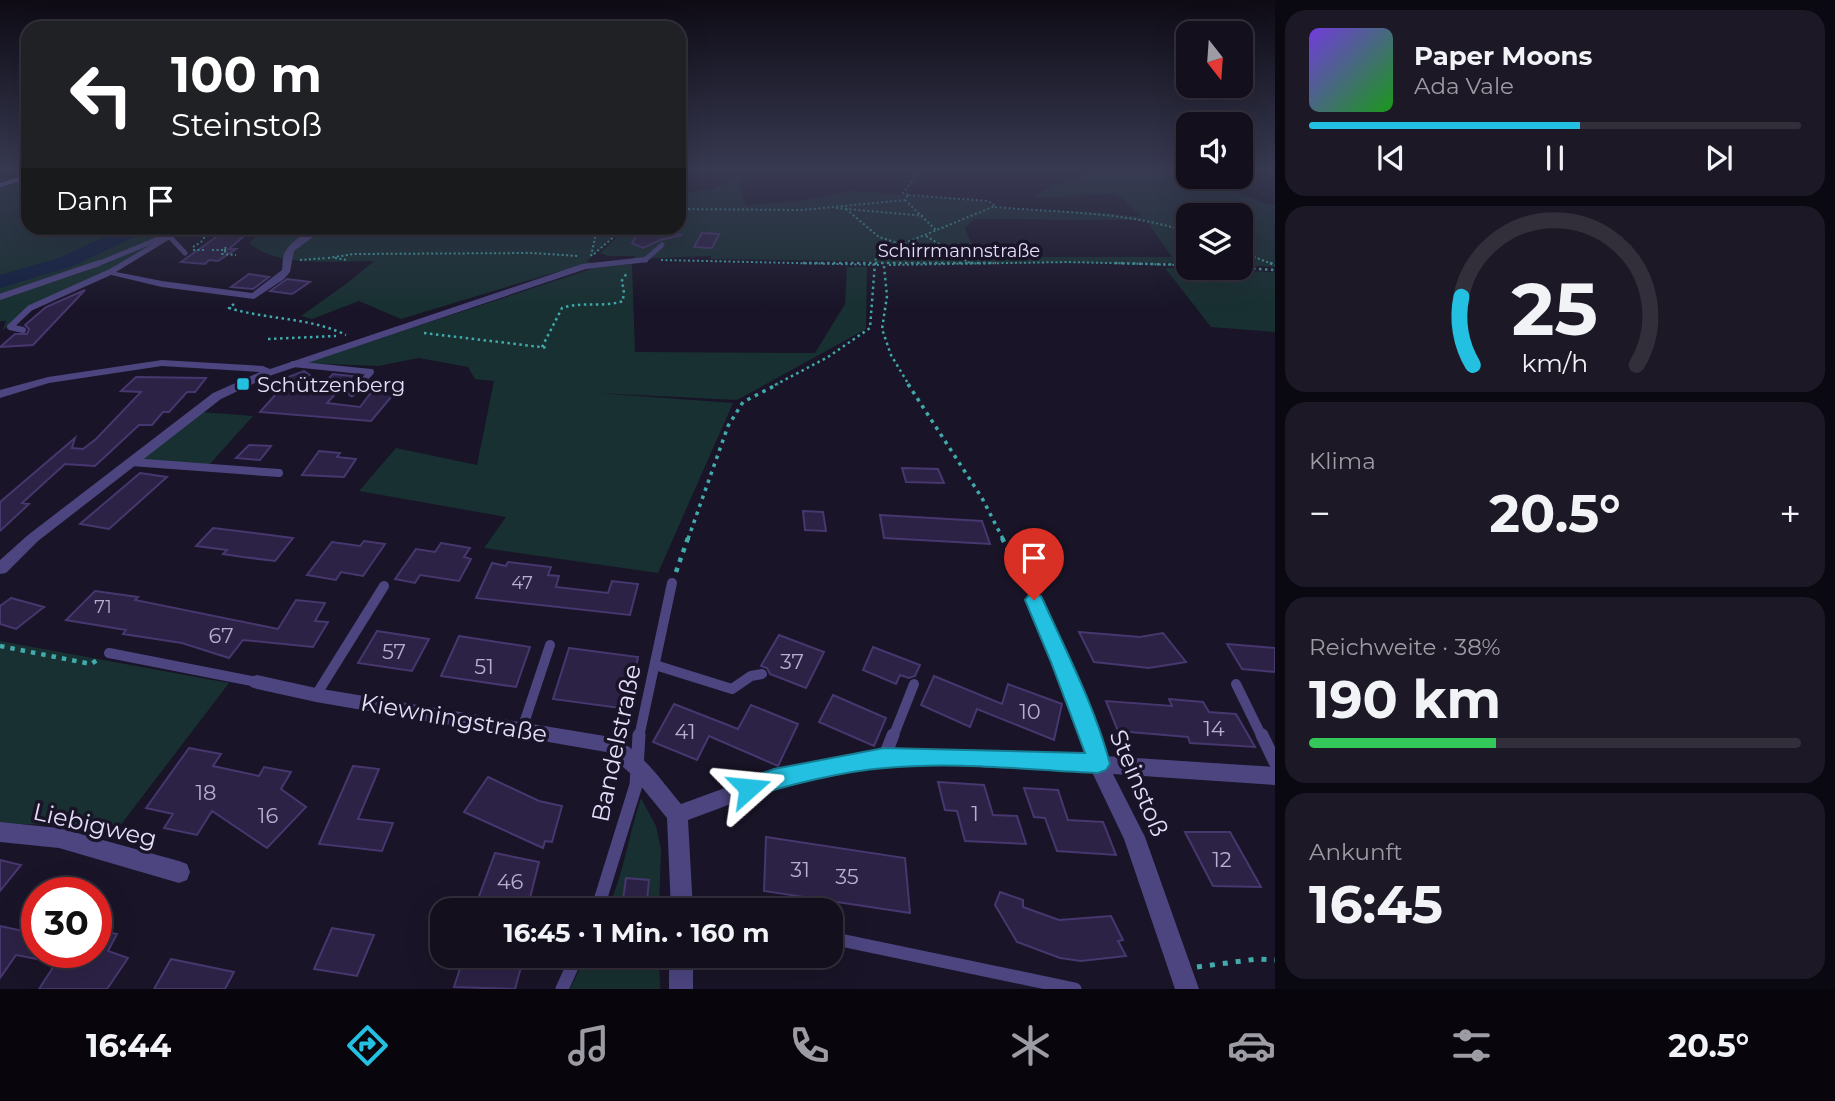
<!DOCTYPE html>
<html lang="de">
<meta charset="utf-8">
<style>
:root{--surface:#130f1d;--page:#1c1826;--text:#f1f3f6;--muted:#9d9ca4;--line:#322f3b;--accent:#23c0e2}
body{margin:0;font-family:Montserrat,sans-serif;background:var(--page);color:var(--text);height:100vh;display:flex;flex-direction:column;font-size:26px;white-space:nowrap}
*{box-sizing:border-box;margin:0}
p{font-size:23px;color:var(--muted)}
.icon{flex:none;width:38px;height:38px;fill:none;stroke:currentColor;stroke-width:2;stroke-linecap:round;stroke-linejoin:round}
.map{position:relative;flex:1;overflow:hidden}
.drawer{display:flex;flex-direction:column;gap:10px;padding:10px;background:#0a0810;width:560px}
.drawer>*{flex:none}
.guide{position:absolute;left:21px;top:21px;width:665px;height:214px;border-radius:21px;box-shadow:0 7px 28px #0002,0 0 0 2px var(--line);background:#202124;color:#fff;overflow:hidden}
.needle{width:46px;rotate:163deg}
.tools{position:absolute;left:1176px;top:21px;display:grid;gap:14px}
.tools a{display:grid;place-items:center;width:77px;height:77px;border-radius:14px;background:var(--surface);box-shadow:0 7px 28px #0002,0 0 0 2px var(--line);font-size:35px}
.speed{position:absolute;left:21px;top:877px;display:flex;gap:14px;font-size:35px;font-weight:700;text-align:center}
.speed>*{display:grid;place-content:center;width:91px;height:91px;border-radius:50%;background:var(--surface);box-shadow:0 7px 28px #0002,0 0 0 2px var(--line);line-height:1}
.speed .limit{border:10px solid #d22;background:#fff;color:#111}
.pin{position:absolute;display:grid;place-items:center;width:60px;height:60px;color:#fff;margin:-72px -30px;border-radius:50% 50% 50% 0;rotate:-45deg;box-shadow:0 0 7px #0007}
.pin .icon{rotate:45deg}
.me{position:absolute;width:77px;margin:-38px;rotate:72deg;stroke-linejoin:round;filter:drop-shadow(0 0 5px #0008)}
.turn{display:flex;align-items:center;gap:24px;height:147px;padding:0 35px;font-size:32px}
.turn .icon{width:91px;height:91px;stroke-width:2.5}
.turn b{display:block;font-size:49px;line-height:60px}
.then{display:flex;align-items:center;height:66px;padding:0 35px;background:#0003;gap:14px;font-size:26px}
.big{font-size:52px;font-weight:700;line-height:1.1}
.drawer .widget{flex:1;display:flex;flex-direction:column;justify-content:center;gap:10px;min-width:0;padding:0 24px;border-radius:21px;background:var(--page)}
.drawer .dial{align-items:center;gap:0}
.dial svg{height:182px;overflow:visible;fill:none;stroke:var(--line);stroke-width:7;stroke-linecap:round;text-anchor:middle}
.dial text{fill:var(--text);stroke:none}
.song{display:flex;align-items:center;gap:21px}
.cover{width:84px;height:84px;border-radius:10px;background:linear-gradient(135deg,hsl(260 70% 55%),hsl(120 70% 35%))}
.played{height:7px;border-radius:4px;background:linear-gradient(90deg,var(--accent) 55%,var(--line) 55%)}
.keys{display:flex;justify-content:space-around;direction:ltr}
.heat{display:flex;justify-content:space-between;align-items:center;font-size:38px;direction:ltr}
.charge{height:10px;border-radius:5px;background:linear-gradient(90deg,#34c759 38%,var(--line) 0)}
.trip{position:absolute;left:430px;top:898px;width:413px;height:70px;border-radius:21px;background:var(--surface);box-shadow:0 7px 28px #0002,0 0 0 2px var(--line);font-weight:700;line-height:70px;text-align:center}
.tab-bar{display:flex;height:112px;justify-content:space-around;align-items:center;background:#08060c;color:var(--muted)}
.tab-bar .icon{width:49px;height:49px}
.tab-bar .current{color:var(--accent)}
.tab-bar b{font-size:32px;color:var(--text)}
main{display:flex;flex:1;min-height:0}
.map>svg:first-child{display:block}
.green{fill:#183031;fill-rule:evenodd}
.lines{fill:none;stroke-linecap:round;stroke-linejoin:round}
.river{fill:#122042;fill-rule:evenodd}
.building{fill:#2c2246;stroke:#47376f;stroke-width:2}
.path-far4{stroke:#41abac;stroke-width:2;stroke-dasharray:2 2.5;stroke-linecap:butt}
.path-far3{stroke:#41abac;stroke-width:2.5;stroke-dasharray:2.5 3.5;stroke-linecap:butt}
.path-far2{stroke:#41abac;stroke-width:3.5;stroke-dasharray:3.5 5;stroke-linecap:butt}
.path-far1{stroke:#41abac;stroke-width:4.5;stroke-dasharray:4.5 6;stroke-linecap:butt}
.path{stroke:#41abac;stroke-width:5;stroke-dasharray:5 8;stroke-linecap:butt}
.lane-far4{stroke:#4c4580;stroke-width:5}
.lane-far3{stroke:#4c4580;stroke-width:6}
.lane-far2{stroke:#4c4580;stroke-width:8}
.lane-far1{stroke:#4c4580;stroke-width:10}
.lane{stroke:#4c4580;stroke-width:13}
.street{fill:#4c4580;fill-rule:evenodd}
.secondary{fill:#8d82ee;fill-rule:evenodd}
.route{fill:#23c0e2;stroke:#177d93;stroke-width:2}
.poi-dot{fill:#23c0e2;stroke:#191427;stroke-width:2.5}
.labels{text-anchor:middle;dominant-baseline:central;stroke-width:7;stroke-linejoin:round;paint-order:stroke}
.far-street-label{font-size:18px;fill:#e4defb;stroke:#191427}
.number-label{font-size:18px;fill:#b6afce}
.poi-label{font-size:21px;fill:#e4defb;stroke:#191427;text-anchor:start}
.near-number-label{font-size:21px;fill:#b6afce}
.near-street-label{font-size:24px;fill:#e4defb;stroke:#191427}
</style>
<main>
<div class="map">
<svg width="1275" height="989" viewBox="0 0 1275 989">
<rect width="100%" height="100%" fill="#191427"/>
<path class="green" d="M1097,170H1188V177H1227L1230,191L1275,206V267L1241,265V215H1188V263L889,264L861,261L711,259V256L635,259V256H608L600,253L627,228H679V193L711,190L737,179L746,205L798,201L852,191L982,201L996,208L1018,210L1095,212L1142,217L1116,193L1063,197H1033L1052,186ZM973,219L1146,220L1172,257H980L975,251L965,229Z
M28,180V228H181L110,275L29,308L3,330L6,321H0V188Z
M265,228H624L587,261L598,265L553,273L401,319L359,301L312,319L301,316L346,284L374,261C335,260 281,269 249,243Z
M632,264L635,352L815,353L845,304L847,267H867L866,329L737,400L598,393L733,403L658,573L484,548L506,517L359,491L396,448L477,465L494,381L475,379L468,367L419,358L378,366L306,363L594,268Z
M1165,268L1275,272V332L1211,327Z
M202,412L253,416L209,465L138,460Z
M0,641L229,683L110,839L47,825L0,823Z
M641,798L656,826L661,849L659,910H607C624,874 628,836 641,798Z
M586,956H659L660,989H570Z"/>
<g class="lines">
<path class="river" d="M124,228H147L145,232L73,266L0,288V275L59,258Z"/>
</g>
<path class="building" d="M229,228H253L229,249H236L218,261L209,260L205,264L181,262Z
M640,231L682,235L660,240L643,248L632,243Z
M702,233L719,234L712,248L694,247Z
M249,274L269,277L253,289L231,287Z
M287,279L310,282L292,294L270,291Z
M85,290L33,345L0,347L15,334H27L29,329L25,325L46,307Z
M304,371L323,384L333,374L352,376L327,403L360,407L380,381L403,383L371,421L260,412L277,393L267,385Z
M136,377L206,378L195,392H187L169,412H163L152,425H139L95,466L65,464L22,503L29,504L0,531V502L75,438L72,448L83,449L96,439L141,392L121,391Z
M249,445L271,446L260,460L236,458Z
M319,451L340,453L337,457L356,459L344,477L302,475Z
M902,468L938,469L944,483L906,482Z
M140,473L167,477L109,529L80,524Z
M803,511L823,512L826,531L805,530Z
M880,515L982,521L990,544L884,538Z
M213,528L246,532L293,538L275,561L243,557L223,554L227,550L196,546Z
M364,541L385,544L363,576L341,572L336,580L307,575L332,542L360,546Z
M441,543L470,548L464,557L471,559L459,581L420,575L415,583L395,579L416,549L435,552Z
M508,562L551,567L548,575L559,576L556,587L608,593L612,581L638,584L630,615L476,598L492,563L506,566Z
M95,591L138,597L135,600L278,629L296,600L325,603L315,621L328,622L313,647L243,640L229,658L182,643L123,634L126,630L66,620Z
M11,598L44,607L16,629L0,624V606Z
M377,631L429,639L412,671L358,663Z
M1079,632L1140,637L1163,633L1186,662L1149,668L1094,662Z
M779,635L824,652L806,688L770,674L767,668L761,666Z
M459,636L530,647L516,687L441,676Z
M1227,644L1275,648V672L1242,669Z
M873,647L920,665L915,676L909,678L900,675L896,684L863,670Z
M569,648L638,657L627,709L553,699Z
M934,676L1002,704L1008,684L1062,704L1054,740L977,709L970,727L921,705Z
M833,695L886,718L874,746L819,722Z
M1169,699L1203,702L1209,712L1236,714L1255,747L1190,743L1188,737L1118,731L1106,701L1172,706Z
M674,704L738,729L751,705L798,724L778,766L709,736L697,760L653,742Z
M189,748L221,754L213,766L259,776L264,767L291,772L281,789L306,807L267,848L212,811L197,835L164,828L173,814L146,808Z
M353,766L379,769L358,819L393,823L382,851L319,844Z
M488,777L539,801L562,806L552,842L545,841L543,848L464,812Z
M938,782L984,785L993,815L1017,816L1026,844L965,841L957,811L945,810Z
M1024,788L1058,790L1068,820L1103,822L1116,855L1057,851L1045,818L1034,817Z
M1185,832H1230L1261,887L1213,886Z
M766,837L905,858L910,913L764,891Z
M495,853L539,862L527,910L478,899Z
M0,860L21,865L0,891Z
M626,878L649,880L646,910L622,907Z
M1000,892L1023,900V907L1059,920L1111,916L1123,940L1118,941L1126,956L1081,961L1060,958L1017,942L995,905Z
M0,926L37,934V959L16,955L0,978Z
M332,928L374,935L357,976L314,969Z
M96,930L117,934L108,951L128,958L107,989H39L63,952H96Z
M464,956H524L515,989L454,987Z
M171,959L234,972L225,989H154Z"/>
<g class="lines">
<path class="path-far4" d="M908,195L903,193L920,170
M905,200L937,231
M995,207C1060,213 1125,211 1188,232
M836,208L925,216
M679,209L803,210L905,200L908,195
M846,209L879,237L901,244
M926,236L970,263
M193,247L201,242L211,228
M193,250H205
M212,250H224L226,247
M224,250H227L222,254L236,255
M1241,252L1275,265
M594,254L624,228
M591,256L595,238L593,228
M328,258L354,254L532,253L578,256
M335,258L347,260
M300,260L327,258
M661,260L881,265
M875,265L876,255L995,206L988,201L908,195
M889,265L1068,262L1185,265"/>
<path class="path-far3" d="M803,263H996
M1115,263L1188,265
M1270,263L1275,265
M884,266L887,296L882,329L891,355L909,385
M1241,268L1275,270
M234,304L229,308C268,320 309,317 346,335
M424,333L549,348
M268,339L336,336
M542,347L562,308C582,301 603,308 623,301L624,288L621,282L627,273
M775,385L828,357L870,328L875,263"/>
<path class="path-far2" d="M908,384L982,498L1003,539
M688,539L728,426L743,402L778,384"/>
<path class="path-far1" d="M1002,538L1028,589
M676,572L688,538
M0,646L91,664L97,660"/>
<path class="path" d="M1197,967L1257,959L1275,960"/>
<path class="lane-far4" d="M645,260L662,245
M95,265L168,235L185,253"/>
<path class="lane-far3" d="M0,297L99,263
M23,330L10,327L30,308L108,273
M293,364L371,372L359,385"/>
<path class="lane-far2" d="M352,393L361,384
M131,462L279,473"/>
<path class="lane-far1" d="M109,653L257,682
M655,665L732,689L751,676L762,674
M1236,684L1262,737
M316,695L384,586
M522,729L550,645
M639,737L672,583
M893,737L914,684"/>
<path class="lane" d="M1262,735L1275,762
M884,758L893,735
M684,904L709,910
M597,910L636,785L639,735
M831,938L1075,989
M562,989L577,956"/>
<path class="street" d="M179,228H188L116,272L162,281L252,293L282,270C283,264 282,257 285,252C291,240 314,227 325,228L294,251L290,272L284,279L254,299L162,287L103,273Z
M645,257L648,258V262L586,269L272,375L221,399L38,541L6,573L0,574V560L28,535L213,393L260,372L162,366L49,383L0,398V390L48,377L162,360L263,366L270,369L582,264Z
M1034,594L1040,596L1042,600L1070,662L1105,756L1275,767V785L1113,774L1145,837L1199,989H1175L1124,839L1092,772L954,766H884L774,788L688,820L693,910H671L667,818L631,774L606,752L316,702L257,689L251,687L248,682L251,677L257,675L316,688L611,737C638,746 663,783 681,804L774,770L884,750H954L1085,755L1052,662L1026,600L1028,596Z
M0,822L59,828L179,861L187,864L190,872L187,880L179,883L59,848L0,842Z
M669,956H693V989H669Z"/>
<path class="secondary" d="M25,175H28V179L0,187V183Z"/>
</g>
<linearGradient id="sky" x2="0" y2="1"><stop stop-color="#0e0b15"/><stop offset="0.55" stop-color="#383a52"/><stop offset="1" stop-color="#383a52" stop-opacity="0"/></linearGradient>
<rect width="1275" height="309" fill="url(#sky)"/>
<path class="route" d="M1034,594L1041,596L1043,600C1067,653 1095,707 1110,764L1106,770L1098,773C1028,770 955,761 885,768C845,771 786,785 749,798L741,795L738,788L741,781L774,769L884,748L1085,753L1051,662L1025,600L1028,596Z"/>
<rect class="poi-dot" x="236" y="377" width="14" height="14" rx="3.5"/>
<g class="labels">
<g class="far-street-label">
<text x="959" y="251">Schirrmannstraße</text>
</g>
<g class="number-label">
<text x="522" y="583">47</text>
<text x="103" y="607">71</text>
</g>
<g class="poi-label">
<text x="257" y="384">Schützenberg</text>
</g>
<g class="near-number-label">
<text x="221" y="635">67</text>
<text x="394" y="651">57</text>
<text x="792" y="661">37</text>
<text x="484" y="666">51</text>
<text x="1030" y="711">10</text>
<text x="1214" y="728">14</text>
<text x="685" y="731">41</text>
<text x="206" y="792">18</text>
<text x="975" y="813">1</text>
<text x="268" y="815">16</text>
<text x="1222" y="859">12</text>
<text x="800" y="869">31</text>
<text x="847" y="876">35</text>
<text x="510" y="881">46</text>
</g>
<g class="near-street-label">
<text transform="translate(454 718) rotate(10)">Kiewningstraße</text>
<text transform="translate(616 743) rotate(-78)">Bandelstraße</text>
<text transform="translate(1139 783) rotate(67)">Steinstoß</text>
<text transform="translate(95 825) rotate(13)">Liebigweg</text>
</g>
</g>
</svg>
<div class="tools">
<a><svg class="needle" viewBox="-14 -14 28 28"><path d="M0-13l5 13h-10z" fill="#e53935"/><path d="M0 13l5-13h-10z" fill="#9d9ca4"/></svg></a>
<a><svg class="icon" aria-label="sound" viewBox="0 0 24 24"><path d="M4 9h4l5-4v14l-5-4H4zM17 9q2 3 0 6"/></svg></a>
<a><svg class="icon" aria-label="layers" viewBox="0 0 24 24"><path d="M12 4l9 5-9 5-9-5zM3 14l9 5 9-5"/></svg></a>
</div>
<div class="speed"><div class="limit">30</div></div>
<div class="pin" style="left:1034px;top:600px;background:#d93025"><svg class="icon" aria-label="arrive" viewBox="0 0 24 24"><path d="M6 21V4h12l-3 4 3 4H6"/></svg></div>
<svg class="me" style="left:749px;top:788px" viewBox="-20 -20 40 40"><path d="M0-17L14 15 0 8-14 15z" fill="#23c0e2" stroke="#fff" stroke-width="4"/></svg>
<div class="trip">16:45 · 1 Min. · 160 m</div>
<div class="guide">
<div class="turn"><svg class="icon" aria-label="left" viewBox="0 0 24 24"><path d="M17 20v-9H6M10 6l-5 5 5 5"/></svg><div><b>100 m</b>Steinstoß</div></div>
<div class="then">Dann<svg class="icon" aria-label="arrive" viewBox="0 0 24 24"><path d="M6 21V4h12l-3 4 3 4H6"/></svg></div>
</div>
</div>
<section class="drawer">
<div class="widget">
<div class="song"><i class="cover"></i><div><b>Paper Moons</b><p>Ada Vale</p></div></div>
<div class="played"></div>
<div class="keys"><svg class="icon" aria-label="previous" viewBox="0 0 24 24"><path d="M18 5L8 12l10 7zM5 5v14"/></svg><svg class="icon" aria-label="pause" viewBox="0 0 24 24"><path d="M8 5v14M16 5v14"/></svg><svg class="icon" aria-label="next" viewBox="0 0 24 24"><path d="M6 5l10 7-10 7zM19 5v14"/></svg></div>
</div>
<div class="widget dial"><svg viewBox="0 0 100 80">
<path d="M14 69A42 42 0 1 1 86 69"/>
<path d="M14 69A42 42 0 0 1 9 39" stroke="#23c0e2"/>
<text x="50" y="56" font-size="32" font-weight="700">25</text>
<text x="50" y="72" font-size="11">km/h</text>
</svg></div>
<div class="widget"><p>Klima</p>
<div class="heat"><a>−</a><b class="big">20.5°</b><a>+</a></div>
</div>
<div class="widget"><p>Reichweite · 38%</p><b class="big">190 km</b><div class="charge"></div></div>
<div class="widget"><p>Ankunft</p><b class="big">16:45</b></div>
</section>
</main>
<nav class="tab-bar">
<b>16:44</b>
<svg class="icon current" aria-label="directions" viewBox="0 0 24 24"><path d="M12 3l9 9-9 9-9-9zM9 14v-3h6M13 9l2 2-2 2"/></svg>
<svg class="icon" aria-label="music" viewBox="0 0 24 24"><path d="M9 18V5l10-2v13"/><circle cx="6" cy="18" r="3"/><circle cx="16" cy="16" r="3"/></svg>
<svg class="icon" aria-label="phone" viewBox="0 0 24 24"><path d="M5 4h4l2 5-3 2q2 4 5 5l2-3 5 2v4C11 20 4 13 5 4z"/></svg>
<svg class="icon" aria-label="climate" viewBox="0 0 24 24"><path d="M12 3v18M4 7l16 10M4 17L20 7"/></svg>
<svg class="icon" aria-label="car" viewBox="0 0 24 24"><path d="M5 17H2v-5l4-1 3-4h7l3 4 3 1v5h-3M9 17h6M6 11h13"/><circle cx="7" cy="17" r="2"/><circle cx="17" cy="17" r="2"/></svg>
<svg class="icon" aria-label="filters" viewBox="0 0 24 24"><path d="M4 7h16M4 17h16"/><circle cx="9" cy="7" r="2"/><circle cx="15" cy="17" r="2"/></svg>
<b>20.5°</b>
</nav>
